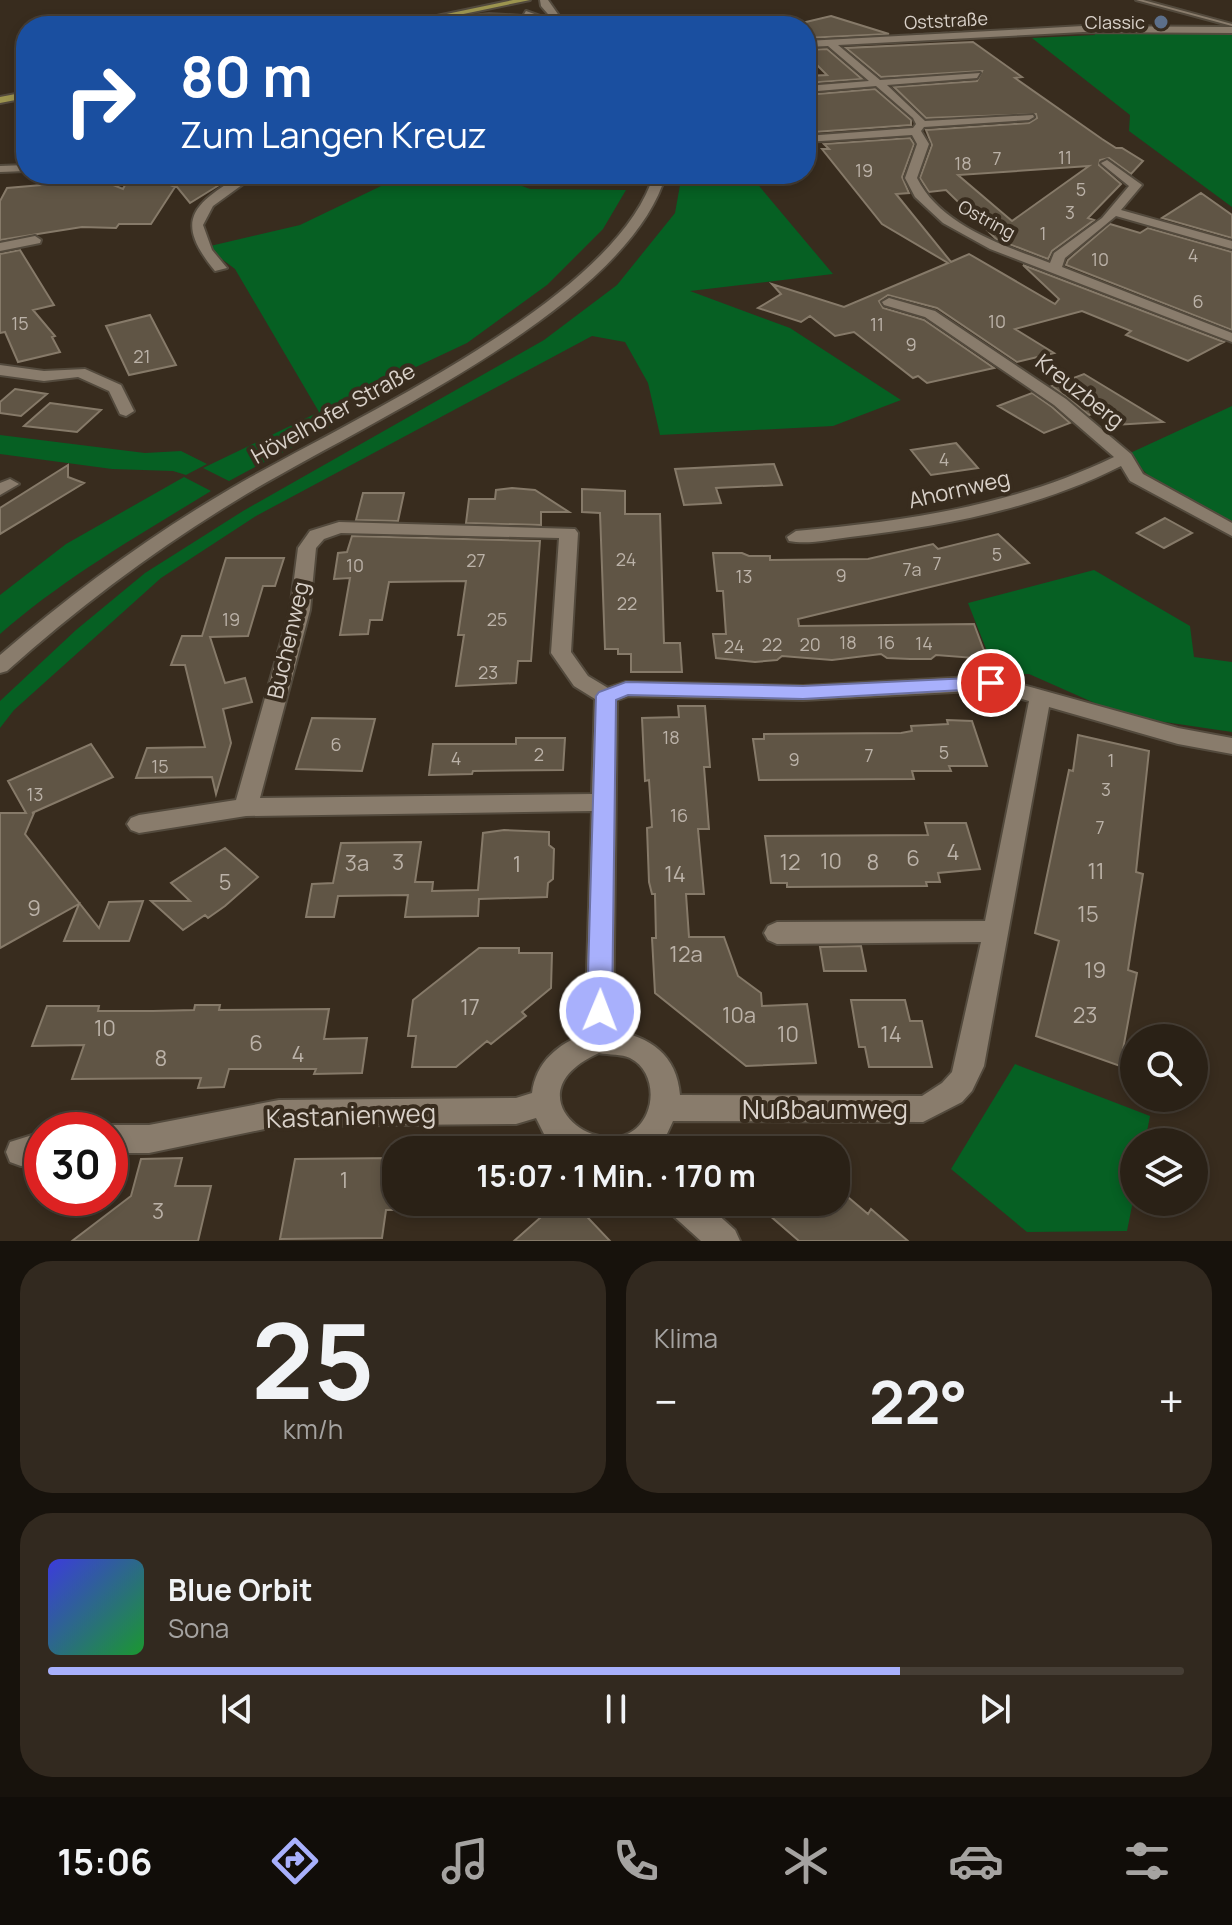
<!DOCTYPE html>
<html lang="de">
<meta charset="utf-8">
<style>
:root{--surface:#2a2116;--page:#32291f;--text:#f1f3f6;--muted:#a5a3a1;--line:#463e35;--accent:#a8b0fc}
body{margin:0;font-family:Manrope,sans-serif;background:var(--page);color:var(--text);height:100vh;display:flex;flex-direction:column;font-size:30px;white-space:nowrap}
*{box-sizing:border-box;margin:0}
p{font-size:26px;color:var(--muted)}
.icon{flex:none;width:44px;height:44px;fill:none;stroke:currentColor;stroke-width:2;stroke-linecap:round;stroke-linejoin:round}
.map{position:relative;height:1241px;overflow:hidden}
.panel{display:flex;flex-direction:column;gap:20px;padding:20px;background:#17120c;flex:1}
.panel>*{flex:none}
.guide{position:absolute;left:16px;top:16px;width:800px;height:168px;border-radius:32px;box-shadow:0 4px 12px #0003,0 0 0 2px var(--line);background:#1a4fa0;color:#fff;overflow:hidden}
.controls{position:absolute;left:1120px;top:1024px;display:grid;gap:16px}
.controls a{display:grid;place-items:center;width:88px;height:88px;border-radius:50%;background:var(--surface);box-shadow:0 4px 12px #0003,0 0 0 2px var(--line);font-size:40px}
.speed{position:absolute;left:24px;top:1112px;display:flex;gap:16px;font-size:40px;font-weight:700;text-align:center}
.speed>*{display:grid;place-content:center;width:104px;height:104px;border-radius:50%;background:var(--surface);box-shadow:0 4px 12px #0003,0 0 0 2px var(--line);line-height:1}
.speed .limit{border:12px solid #d22;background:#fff;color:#111}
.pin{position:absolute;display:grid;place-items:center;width:68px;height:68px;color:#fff;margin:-34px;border:4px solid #fff;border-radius:50%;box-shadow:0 2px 8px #0007}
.me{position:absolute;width:88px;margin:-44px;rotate:1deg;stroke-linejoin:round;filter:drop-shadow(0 0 6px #0008)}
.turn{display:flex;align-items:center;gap:28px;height:168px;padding:0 32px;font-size:36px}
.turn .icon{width:104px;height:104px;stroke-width:2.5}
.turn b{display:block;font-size:56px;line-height:68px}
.big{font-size:60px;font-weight:700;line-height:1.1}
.panel .widget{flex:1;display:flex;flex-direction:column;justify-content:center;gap:12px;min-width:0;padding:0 28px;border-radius:32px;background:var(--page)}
.panel .dial{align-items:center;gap:0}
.dial b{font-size:104px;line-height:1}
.song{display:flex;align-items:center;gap:24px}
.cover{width:96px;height:96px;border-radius:12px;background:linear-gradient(135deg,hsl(240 70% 55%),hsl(130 70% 35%))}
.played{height:8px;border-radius:4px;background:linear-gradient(90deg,var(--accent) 75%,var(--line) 75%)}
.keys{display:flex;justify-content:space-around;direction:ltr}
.heat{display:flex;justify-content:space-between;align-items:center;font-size:44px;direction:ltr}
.panel .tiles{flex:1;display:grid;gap:20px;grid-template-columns:1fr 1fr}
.widget:last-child{grid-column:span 2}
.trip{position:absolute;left:382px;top:1136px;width:468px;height:80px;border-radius:32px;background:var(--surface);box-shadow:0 4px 12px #0003,0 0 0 2px var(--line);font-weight:700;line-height:80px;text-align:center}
.menu{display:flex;height:128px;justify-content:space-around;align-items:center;background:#110d09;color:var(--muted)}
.menu .icon{width:56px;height:56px}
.menu .active{color:var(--accent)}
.menu b{font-size:36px;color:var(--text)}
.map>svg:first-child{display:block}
.green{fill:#066023}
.building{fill:#605545;stroke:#867a69;stroke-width:2;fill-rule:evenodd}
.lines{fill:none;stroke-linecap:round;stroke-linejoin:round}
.service-casing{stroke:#534a3d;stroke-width:4}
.minor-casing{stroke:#534a3d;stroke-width:4}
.secondary-casing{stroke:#534a3d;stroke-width:4}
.primary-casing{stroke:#534a3d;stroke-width:4}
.service{fill:#897c6c;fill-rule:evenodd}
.minor{fill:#897c6c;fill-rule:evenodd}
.secondary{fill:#897c6c;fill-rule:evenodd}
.primary{fill:#9c944f;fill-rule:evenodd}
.route{fill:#a8b0fc;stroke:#6d72a4;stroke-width:2}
.service-dot{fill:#5c6f8a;stroke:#382c1e;stroke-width:3}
.labels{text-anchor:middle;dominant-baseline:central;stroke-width:8;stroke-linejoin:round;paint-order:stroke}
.far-street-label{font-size:18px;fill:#d9d1c9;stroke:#382c1e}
.far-poi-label{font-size:18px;fill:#d9d1c9;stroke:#382c1e;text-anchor:end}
.number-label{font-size:18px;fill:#bbb2a8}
.street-label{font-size:22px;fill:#d9d1c9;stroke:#382c1e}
.near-number-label{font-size:22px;fill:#bbb2a8}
.near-street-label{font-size:26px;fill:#d9d1c9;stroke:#382c1e}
</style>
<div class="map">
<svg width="1232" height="1241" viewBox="0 0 1232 1241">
<rect width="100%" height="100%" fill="#382c1e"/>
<path class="green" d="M1094,33L1232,34V207L1129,131L1130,115L1032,38L1095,35Z
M406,174H490L530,189L626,190L603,229L547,285L467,343L320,412L334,425L229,481L203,468L319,412L235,269L206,247L300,225Z
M682,174H749L833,274L690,291L790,328L901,400L833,426L660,435L648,383L625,342L592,336L256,516L161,578L14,710L0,728V701L76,630L145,573L243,511L544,340L617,285L675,213Z
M1232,406V525L1159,487L1128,454Z
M0,435L145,453L181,451L207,464L186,475L173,471L112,469L0,454Z
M184,477L211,491C139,535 64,578 0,634V595L66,544Z
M1094,570L1190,626L1194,657L1232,662V732L1124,716L1029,674H996L968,603Z
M1015,1064L1150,1116L1145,1142H1134V1196L1127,1231L1027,1232L951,1169Z"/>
<path class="building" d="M831,16L889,34L806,38V26H789Z
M973,42L1022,77L1015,78L1102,139L1116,148H1122L1143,161L1131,174L1109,158L1100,160L1099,165L1121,184L1088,218L1094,220L1052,251L1048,259L996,239L946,190L929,192L920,178L932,145L926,130L1029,123L1037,118L1036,114L926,118L894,87L977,81L982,71L881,77L846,48ZM1089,166L1012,221L958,175Z
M827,49L862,79L806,83V76L827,75L806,54V50Z
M875,89L911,120V125L814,132L806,123V95Z
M910,138L914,144L902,177L909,193L896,194L951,262L969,254L1055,304L1059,299L1023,265L1224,342L1188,361L1126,335L1131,331L1082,311L1015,329L1054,353L1017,362L937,308L888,295L879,301L883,308L924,320L994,368L927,383L918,376L913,378L854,332L835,336L810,316L801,322L758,308L781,294L772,284L844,307L948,263L882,224L822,149H829L824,144Z
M237,174L190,203L168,176L225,174Z
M154,178L175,187L151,224H119L116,228L82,227L0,240V201L7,188L101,180L123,189L127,181Z
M1201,193L1232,215V238L1162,218Z
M1110,224L1140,233L1148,228L1232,252V330L1066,265L1068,260Z
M20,250L54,305L33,310L55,336L52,337L60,352L18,362L5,332L0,333V254Z
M150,315L176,365L129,375L106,326Z
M1084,374L1163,422L1114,425L1100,411L1089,415L1052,386Z
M15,389L47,394L21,416L0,413V402Z
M1032,393L1052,407L1070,423L1044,433L998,406Z
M50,403L101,410L77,432L24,426Z
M956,443L978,468L931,475L911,450Z
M774,464L782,485L716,488L721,503L684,505L675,469Z
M68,465V477L84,483L0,534V508Z
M512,488L535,490L569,512H541V525L466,523L469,499H495L496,490Z
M582,489L625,491V514H660L664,643H680L682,672H631V654H618V649H605L600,513L582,512Z
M363,493H404L398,521L356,520Z
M1165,518L1192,533L1164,548L1137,533Z
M998,534L1029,563L798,619L799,626L974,624L987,659L936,655L931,659H910L887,658L881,654L832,660L782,656L777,660L755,662L716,658L713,634H726L723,591H717L713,553H742L749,556H770V560L868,559L933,544L938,549Z
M352,536L540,541L531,661H518L516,683L456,686L464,635H458L466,581L389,582L382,620H370L368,634L340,635L350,578L334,579L338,553L347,552Z
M226,558H284L275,586H263L248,636L210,637L225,683L245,678L252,702L223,709L231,743L216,794L212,777L136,778L147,748L205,747L185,665H171L182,636H202Z
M678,706H705L710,767H704L709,829H698L704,894H686L689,937H724L738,976L761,993L762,1006L807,1004L816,1063L746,1066L655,993L652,938H656L655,894H652L649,882L647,828L652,827L649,780L645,781L642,718L679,717Z
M312,718L375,719L362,771L296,769Z
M947,720L972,721L987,766H949L951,771H912L914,779L759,780L753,739H764V734L901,733L912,731L911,726L948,724Z
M1078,735L1149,751L1136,872L1143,874L1128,970L1137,973L1120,1066L1036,1036L1059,941L1035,933L1069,770L1073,771Z
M516,738H565L563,770L473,771L472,774L429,775L433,744H516Z
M91,744L113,777L32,813H34L25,834L99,928L109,902L143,901L129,941H64L79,904L0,948V813H26L8,781Z
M925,823H966L980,869L938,873L940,882H926L927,886L787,887V883H771L765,836L928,835Z
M504,830L549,832V845L554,849L553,879L548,883L547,897L479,899L478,916L405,917L408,895L338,896L334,917H306L312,884L333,883L341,843L421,842L415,882H433L432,891L478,890L483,833Z
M225,848L258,877L225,906L208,918L205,915L183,930L151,901H190L171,883Z
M861,946L866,971H824L820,947Z
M479,948H519V953H552L551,988L522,1012L526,1016L491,1044L487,1041L456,1067H412L416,1036H408L413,1000Z
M851,1000H905L910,1021H922L932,1067H869L865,1047H859Z
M195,1005H220L219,1010L329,1009L324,1039L367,1038L362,1073L314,1074L316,1069H229L224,1087L198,1088L201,1078L72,1079L84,1045L32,1046L47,1006H99L98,1011H153L194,1010Z
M182,1158L175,1186H211L198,1241H72L131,1196L141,1159Z
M396,1158V1210H386L382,1238L280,1239L295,1159Z
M836,1187L868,1214L871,1209L908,1241H799L754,1202H836Z
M558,1202H573L610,1241H514Z"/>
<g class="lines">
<g class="service-casing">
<path id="service" d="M1136,0H1143L1232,24V26Z"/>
</g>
<g class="minor-casing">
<path id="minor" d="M1083,26L1232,27V33L1083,32L838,45L880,80L980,73L977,78L887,85L925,121L1033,115L1034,117L1029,120L924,127L921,131L929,144L917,178C941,226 1003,245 1050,263L1054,253L1102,218L1129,186L1103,165L1101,163L1107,160L1142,185L1121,210L1232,241V249L1116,216L1065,258L1062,267L1232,333V342L990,249L943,223L915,197L905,178L917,144L912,135L806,142V136L913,128L916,124L913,118L876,86L806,92V86L869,81L828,46L806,47V41Z
M26,165V171L0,172V166Z
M243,174H257L213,206L203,225L212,250L227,268L215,271C173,220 193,204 243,174Z
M35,236L41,240L40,243L0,251V243Z
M889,298L935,311L1066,399L1131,454L1143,474L1232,523V536L1130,481L1121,466C1036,509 944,526 850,537C832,539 808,545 789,541L787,537L796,531C906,521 1013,506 1114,457L1054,405L925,317L884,305L882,302Z
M0,365L44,371L85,369L121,385L134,411L126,416L120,414L109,391L78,377L44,381L0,375Z
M10,479L19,484L0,495V483Z
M339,522L575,529L578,533L571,652L588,676L608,688L626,682L803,686L991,676L1178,728L1232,738V754L1178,744L1049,707L984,1066L972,1091L962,1102L923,1122L673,1121L666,1136L653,1150H559L547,1140L536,1118L516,1124L279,1126L149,1153H110V1130H99L110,1125H149L279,1100L516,1098L532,1093C536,1062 558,1044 585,1034L592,811L246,816L139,833L131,830L127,824L131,818L139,815L236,800L290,610L298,548L310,531ZM341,533L559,538L551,653L574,686L595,699L592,794L260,798L310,610L316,548L324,539ZM991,690L1029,701L985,921L777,922L768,926L764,933L768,940L777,944L981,942L952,1072L942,1083L922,1096L680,1095C677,1055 650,1036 613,1031L617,700L628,696L803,700ZM599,1053C609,1055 622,1054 630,1058C650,1068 655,1094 647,1113C619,1178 499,1098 599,1053Z
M42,1132V1160L21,1166L10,1162L6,1152L10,1142Z
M666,1202H704L735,1230L740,1241H701L670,1213Z"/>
</g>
<g class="secondary-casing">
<path id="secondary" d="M540,0H548L562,20L558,22L564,26L489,20L391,26L489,14L523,16L526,11L554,21L541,6Z
M654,174H666C628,309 355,427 240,498C157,548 80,606 7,671L0,673V655C72,593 148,537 230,489C342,423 616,302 654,174Z"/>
</g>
<g class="primary-casing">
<path id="primary" d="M513,0H530L406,26H389Z
M26,92V98L0,103V97Z"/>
</g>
<use href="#service" class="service"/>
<use href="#minor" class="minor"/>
<use href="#secondary" class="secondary"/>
<use href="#primary" class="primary"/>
</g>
<path class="route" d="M991,677L998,678L1001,683L998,688L803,699L628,695L616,700L612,1011L609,1018L600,1021L591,1018L587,1011L596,696L599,692L626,682L803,686Z"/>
<circle class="service-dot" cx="1161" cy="22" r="8"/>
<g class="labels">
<g class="far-street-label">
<text transform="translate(946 20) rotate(-3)">Oststraße</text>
<text transform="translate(987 219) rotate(28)">Ostring</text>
</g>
<g class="far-poi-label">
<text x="1145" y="22">Classic</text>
</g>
<g class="number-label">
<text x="1065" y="157">11</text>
<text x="997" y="158">7</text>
<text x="963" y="163">18</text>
<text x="864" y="170">19</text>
<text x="1081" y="189">5</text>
<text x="1070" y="212">3</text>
<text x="1043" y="233">1</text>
<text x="1193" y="255">4</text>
<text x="1100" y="259">10</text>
<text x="1198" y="301">6</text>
<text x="997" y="321">10</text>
<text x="20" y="323">15</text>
<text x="877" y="324">11</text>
<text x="911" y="344">9</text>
<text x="142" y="356">21</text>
<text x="944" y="459">4</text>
<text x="997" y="554">5</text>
<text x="626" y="559">24</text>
<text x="476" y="560">27</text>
<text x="937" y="563">7</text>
<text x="355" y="565">10</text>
<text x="912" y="569">7a</text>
<text x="841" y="575">9</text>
<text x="744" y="576">13</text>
<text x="627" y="603">22</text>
<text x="231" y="619">19</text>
<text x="497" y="619">25</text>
<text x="848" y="642">18</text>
<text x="886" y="642">16</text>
<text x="924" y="643">14</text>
<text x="772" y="644">22</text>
<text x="810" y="644">20</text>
<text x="734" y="646">24</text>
<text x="488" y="672">23</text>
<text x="671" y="737">18</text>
<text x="336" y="744">6</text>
<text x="944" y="752">5</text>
<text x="539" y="754">2</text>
<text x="869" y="755">7</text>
<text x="456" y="758">4</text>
<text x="794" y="759">9</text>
<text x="1111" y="760">1</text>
<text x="160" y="766">15</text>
<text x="1106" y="789">3</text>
<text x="35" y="794">13</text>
<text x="679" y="815">16</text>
<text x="1100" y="827">7</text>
</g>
<g class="street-label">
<text transform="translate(1080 391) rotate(38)">Kreuzberg</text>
<text transform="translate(333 413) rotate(-29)">Hövelhofer Straße</text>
<text transform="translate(959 489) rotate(-13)">Ahornweg</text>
<text transform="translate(288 640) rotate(-77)">Buchenweg</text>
</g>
<g class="near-number-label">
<text x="953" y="852">4</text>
<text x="913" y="858">6</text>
<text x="831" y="861">10</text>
<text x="398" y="862">3</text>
<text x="790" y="862">12</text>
<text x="873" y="862">8</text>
<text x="357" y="863">3a</text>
<text x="517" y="864">1</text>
<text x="1096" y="871">11</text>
<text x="675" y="874">14</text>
<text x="225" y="882">5</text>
<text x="34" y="908">9</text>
<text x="1088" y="914">15</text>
<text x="686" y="954">12a</text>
<text x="1095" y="970">19</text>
<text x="470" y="1007">17</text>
<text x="739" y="1015">10a</text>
<text x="1085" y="1015">23</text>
<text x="105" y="1028">10</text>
<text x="788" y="1034">10</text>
<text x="891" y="1034">14</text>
<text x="256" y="1043">6</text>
<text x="298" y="1054">4</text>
<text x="161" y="1058">8</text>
<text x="344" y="1180">1</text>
<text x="158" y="1211">3</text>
</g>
<g class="near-street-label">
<text x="825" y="1109">Nußbaumweg</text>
<text transform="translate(351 1115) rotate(-2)">Kastanienweg</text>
</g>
</g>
</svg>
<div class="controls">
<a><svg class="icon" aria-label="search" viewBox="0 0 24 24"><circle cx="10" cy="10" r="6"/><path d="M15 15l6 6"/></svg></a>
<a><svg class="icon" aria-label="layers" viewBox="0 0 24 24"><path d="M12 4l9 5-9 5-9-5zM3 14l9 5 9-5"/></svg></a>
</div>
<div class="speed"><div class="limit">30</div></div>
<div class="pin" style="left:991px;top:683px;background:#d93025"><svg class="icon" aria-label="arrive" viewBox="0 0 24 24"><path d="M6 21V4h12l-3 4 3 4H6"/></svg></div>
<svg class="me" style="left:600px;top:1011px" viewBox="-20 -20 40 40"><circle r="17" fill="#a8b0fc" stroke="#fff" stroke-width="3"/><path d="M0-11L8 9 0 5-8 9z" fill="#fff"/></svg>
<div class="trip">15:07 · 1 Min. · 170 m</div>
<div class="guide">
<div class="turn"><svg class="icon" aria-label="right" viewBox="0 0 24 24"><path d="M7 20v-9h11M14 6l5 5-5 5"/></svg><div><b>80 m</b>Zum Langen Kreuz</div></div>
</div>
</div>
<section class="panel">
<div class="tiles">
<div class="widget dial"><b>25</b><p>km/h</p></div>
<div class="widget"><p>Klima</p>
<div class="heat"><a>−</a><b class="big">22°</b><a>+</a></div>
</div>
<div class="widget">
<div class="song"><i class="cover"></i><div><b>Blue Orbit</b><p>Sona</p></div></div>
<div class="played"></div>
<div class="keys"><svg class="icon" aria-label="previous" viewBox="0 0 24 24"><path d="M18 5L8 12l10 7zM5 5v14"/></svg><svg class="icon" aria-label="pause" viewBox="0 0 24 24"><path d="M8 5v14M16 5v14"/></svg><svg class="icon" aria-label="next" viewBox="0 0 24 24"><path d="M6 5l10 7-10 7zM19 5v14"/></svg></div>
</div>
</div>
</section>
<nav class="menu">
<b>15:06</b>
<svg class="icon active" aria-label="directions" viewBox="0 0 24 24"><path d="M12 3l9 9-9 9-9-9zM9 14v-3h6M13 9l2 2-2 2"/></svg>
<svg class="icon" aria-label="music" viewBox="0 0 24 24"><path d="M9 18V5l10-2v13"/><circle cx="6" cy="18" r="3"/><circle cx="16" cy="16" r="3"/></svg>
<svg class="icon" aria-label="phone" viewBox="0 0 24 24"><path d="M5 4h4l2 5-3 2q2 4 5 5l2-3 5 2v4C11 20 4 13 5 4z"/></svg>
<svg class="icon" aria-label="climate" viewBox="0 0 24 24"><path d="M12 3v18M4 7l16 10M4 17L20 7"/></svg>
<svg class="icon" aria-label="car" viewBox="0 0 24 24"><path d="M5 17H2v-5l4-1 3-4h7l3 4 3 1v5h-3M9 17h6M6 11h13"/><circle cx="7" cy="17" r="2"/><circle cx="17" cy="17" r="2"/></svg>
<svg class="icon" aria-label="filters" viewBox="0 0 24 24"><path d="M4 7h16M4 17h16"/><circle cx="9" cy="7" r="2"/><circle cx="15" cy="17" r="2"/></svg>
</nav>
